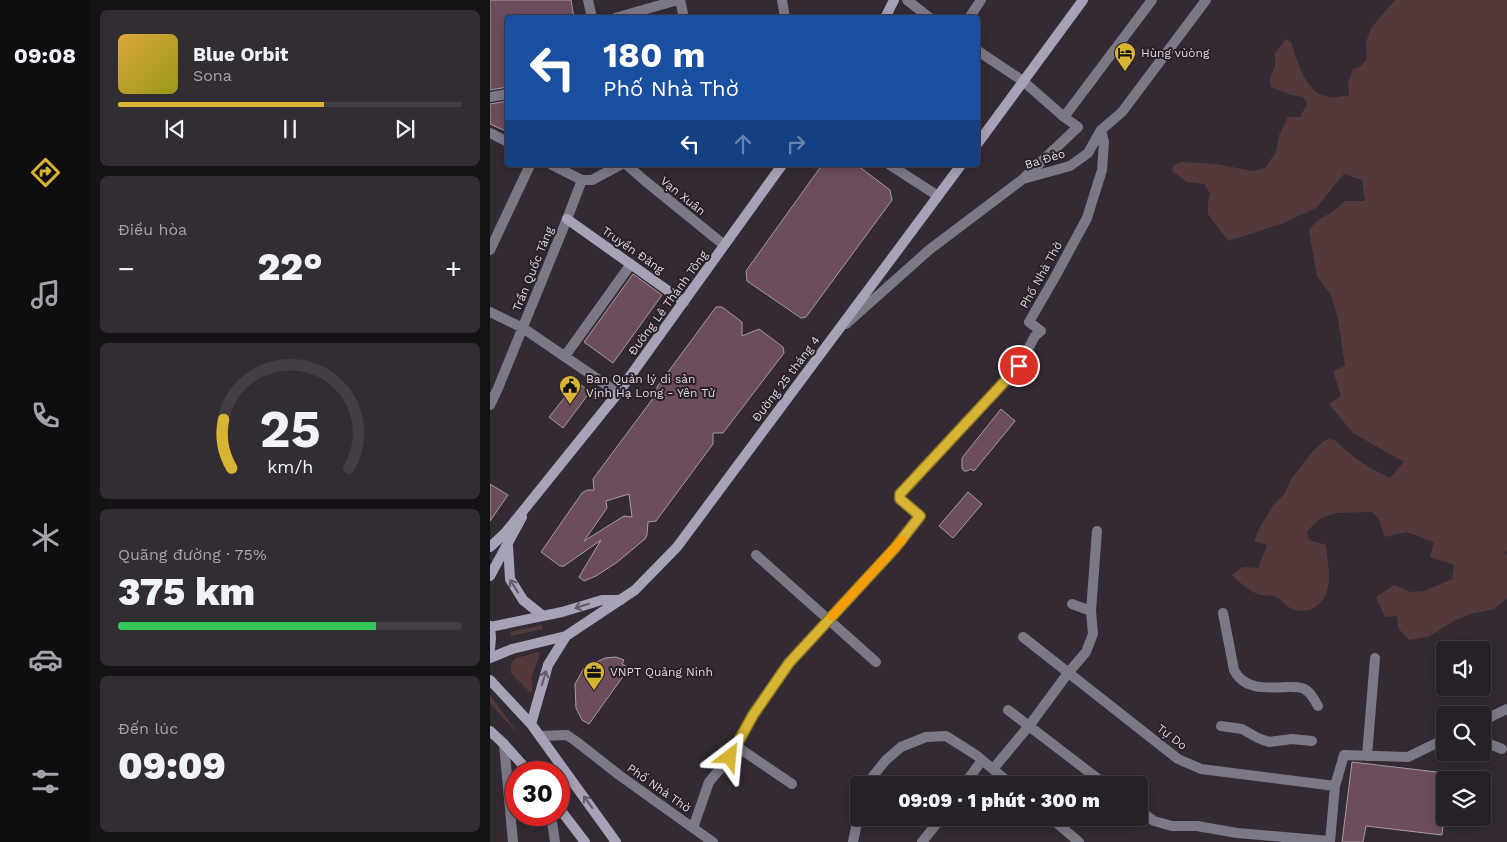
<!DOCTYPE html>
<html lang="vi">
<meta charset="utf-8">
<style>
:root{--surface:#262027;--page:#322d33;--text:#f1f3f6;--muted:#a4a3a7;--line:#423e44;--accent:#d7b434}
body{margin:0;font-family:"Work Sans",sans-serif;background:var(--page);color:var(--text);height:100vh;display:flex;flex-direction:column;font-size:19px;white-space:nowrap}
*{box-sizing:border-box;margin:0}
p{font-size:16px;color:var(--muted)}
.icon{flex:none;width:28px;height:28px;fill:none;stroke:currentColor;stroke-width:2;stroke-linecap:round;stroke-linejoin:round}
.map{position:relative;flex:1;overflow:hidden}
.sheet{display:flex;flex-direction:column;gap:10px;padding:10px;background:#151215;width:400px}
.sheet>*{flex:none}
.hud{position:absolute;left:15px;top:15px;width:475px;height:152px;border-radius:5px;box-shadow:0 2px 12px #0003,0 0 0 1px var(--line);background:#1a4fa0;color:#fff;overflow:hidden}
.buttons{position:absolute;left:946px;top:641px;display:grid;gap:10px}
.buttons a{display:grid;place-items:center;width:55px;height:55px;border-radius:5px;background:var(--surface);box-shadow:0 2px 12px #0003,0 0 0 1px var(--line);font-size:25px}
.speed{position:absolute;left:15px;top:761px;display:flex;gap:10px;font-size:25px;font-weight:700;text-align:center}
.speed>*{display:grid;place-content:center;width:65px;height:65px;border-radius:50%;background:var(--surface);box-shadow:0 2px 12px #0003,0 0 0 1px var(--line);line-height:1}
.speed .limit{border:8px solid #d22;background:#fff;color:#111}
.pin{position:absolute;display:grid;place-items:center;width:42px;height:42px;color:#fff;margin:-21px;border:2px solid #fff;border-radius:50%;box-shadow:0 1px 5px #0007}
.me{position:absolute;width:55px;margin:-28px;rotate:29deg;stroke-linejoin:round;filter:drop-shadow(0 0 4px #0008)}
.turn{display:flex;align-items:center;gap:18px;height:105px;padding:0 15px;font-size:22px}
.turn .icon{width:65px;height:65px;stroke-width:2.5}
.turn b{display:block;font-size:35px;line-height:42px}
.lanes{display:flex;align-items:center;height:48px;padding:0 15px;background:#0003;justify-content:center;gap:25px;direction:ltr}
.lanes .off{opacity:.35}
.big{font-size:38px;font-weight:800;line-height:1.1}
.sheet .widget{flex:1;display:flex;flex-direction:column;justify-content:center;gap:8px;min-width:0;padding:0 18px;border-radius:8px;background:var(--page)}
.sheet .dial{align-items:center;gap:0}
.dial svg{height:130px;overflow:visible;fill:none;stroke:var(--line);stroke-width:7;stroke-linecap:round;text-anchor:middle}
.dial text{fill:var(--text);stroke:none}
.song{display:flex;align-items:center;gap:15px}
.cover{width:60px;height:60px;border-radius:8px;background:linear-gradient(135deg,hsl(40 70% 55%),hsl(60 70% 35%))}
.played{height:5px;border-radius:2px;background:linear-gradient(90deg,var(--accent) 60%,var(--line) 60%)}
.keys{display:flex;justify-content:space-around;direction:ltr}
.heat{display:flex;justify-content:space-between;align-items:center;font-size:28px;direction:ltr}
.charge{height:8px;border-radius:4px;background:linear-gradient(90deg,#34c759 75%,var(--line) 0)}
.trip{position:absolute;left:360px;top:776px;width:298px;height:50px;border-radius:5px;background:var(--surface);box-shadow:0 2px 12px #0003,0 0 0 1px var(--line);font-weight:800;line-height:50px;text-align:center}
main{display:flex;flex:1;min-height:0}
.tabs{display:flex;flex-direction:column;width:90px;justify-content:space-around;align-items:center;background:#0f0d10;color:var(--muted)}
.tabs .icon{width:35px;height:35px}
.tabs .current{color:var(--accent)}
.tabs b{font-size:22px;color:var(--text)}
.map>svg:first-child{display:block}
.green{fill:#53393a}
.building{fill:#6c4d5c;stroke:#aa9aa1;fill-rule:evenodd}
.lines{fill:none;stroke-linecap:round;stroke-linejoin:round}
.street{stroke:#7c7886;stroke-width:10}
.secondary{stroke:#a8a2b8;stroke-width:10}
.oneway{stroke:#625a6a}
.route-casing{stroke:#8c7522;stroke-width:12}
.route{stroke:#d7b434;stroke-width:9}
.slow{stroke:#f59e0b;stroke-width:9}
.labels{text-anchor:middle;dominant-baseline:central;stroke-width:4;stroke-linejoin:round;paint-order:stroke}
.poi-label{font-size:12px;fill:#ded8de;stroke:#29202a;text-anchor:start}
.street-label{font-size:12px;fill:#ded8de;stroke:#29202a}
</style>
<main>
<nav class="tabs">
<b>09:08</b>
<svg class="icon current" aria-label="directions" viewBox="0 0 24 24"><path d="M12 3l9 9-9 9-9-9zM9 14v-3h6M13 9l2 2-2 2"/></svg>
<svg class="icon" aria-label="music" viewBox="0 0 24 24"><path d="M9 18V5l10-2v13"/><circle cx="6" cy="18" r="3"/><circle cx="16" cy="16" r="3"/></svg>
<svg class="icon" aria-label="phone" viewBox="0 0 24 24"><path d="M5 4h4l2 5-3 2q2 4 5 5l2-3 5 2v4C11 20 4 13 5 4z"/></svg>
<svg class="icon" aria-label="climate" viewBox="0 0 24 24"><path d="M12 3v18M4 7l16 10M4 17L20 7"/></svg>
<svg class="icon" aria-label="car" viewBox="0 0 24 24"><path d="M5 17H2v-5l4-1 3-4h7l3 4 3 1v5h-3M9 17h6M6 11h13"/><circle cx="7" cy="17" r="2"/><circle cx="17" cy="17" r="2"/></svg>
<svg class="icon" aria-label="filters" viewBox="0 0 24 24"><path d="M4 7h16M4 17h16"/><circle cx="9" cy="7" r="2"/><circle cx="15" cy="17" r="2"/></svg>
</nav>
<section class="sheet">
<div class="widget">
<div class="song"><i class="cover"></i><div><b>Blue Orbit</b><p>Sona</p></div></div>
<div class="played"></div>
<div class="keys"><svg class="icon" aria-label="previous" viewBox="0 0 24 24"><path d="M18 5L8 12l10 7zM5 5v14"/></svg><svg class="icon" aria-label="pause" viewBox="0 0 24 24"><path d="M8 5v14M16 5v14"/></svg><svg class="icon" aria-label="next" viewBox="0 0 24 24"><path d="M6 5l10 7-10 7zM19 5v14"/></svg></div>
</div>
<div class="widget"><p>Điều hòa</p>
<div class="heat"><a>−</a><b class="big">22°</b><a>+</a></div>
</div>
<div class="widget dial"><svg viewBox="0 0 100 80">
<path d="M14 69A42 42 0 1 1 86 69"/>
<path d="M14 69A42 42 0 0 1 9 39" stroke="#d7b434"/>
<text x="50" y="56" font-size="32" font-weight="700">25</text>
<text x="50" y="72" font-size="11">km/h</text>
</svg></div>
<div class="widget"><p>Quãng đường · 75%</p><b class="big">375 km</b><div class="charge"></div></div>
<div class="widget"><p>Đến lúc</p><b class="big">09:09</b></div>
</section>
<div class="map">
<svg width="1017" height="842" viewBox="0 0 1017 842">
<rect width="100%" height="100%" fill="#332a34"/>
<path class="green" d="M905,0H1017V551L1015,553L1017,555V598L1004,609L980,614L964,621L938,637L919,640L908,628L907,616L895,617L886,597L904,585L921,592L934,591L962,579L964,565L940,557L944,542L916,532L895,537C890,526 892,520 882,512L847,513L831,518L817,531L819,540L836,545C838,566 846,596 823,608C817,612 811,611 805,610C796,608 793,600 786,597C781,595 775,596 770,595C760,592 749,582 742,575L753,567L768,568L777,545L764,541L769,529L784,504L795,493L801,479L823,451L834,441L839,439L845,440C861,457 879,468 900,478L914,462L863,433L839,404L851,396L843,371L855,366L848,319L843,301L840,294L827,276L819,231C827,217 834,218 845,210C849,207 852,204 855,201H875L872,180L854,174L826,208L791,224L738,241L718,214V203L720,193L714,184L697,182L682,171L684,165L691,162L726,164L763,171L775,168L786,152L789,135L798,117H810L817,104L813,97L801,95L781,87L780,78L785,66V53L796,39L801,42C808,61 815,95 840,97C846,98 853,96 859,95L858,82L863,69L870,67L877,59L876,42L881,28Z
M52,625L53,629L21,636L20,632Z
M49,652C50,661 43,668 42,677C41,683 44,687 41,693L21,673V663L26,658Z
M0,695L29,735L0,703Z"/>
<path class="building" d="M0,0H81L84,18H18V87L0,90Z
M18,101V132L0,124V104Z
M332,165H367L400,190L402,200L316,317L311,318L257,281L256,271Z
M143,274L172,295L123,363L94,342Z
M226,307H232L252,322V336L269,329L293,347L294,353L233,433H223V444L166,521L158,522L157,535L155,539L126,563L106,576L94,581L89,577L111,540L74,566H70L51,552L92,493L97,490H104L103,479L167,393V387ZM139,494L142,517L134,516L94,541L117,508L116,501Z
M87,382L100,392L73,428L59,417Z
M511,409L525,421L484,471L481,469L477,471H474L472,468V458Z
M0,484L18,495L0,521Z
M478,492L492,504L463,538L449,526Z
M126,657L134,660L132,664L139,668L99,724L92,720L86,708L85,684L94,668L115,658Z
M862,762L955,773V809L952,835L876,826L873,842H852Z"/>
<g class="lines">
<path class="street" d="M98,0L102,18
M190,0L194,18
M292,0L295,18
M417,0L440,18
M125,18L188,0
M479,18L491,0
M488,51L533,81L574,117L588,127L535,177
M0,97L18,94
M574,117L662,0
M0,133L18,142
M62,165L92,180
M137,165L154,180L234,245
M400,165L448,196
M0,250L40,165
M0,312L33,328L128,393
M356,324L439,250L533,179L580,166L598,153L611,130L632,112L716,0
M75,356L141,264
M0,405L8,388L77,219L92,180H102L130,165
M266,555L386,662
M582,604L601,611
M733,613L744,670C754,690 776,688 797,687C803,687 811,686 816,690C822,694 825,701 828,706
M533,637L688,759L711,769L845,786
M518,710L616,785
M992,721L1017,709
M731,726L752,729L768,738L779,742L802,739L822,741
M50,736L77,735L87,742L129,775L203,828L219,782L240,757L263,715L299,663L405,548L430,516L410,499V494L529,366L545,336L551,331L539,322L565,277L597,218L612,170L614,142L611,130
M992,741L1012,749
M14,744L23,842
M246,746L302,784
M877,756L885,658
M503,769L539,726L578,673L596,652L603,634L601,611L607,531
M376,785L396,760L411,747L436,737L456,736L486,755L522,785
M474,785L492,760
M649,810L664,821L682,826H707L747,833L840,841
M61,815L65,842
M561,818L589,842
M203,828L223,842
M363,842L369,813
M432,842L451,818
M840,842L845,786L854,755L918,757L955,739"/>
<path class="secondary" d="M395,18L404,0
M488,143L593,0
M77,219L194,302
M18,546L20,579L33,600L53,616
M0,547L16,532L128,393L292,165
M0,576L32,517
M0,626L1,638L0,649
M0,627L72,612L112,600H131
M0,658L22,649L76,636L145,590L187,547L471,165
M0,680L41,724L126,842
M41,724L58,665L76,636
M0,731L14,744L39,772
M69,808L95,842"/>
</g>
<defs><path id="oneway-shaft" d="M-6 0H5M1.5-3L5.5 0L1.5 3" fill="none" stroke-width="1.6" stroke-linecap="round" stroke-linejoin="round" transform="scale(1.25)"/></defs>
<g class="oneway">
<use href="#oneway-shaft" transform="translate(24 586) rotate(-122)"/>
<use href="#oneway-shaft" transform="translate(92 606) rotate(163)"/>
<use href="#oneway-shaft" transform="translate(54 678) rotate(-73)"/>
<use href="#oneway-shaft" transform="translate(98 802) rotate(-126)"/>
</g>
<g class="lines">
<g class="route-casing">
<path id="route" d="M240,757L263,715L299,663L405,548L430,516L410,499V494L529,366"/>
</g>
<use href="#route" class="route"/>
<path class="slow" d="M342,616L412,540"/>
</g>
<defs>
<g id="hotel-pin" transform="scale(1.125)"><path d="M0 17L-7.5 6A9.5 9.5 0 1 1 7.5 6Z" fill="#d7b434" stroke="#29202a"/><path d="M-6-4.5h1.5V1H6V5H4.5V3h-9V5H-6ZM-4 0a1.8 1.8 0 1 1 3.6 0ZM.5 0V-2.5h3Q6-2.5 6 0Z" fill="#111"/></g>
<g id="civic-pin" transform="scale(1.125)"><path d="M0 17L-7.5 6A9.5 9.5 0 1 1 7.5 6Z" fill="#d7b434" stroke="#29202a"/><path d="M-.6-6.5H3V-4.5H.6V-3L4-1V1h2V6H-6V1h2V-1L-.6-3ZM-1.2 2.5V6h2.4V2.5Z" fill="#111"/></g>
<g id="office-pin" transform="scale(1.125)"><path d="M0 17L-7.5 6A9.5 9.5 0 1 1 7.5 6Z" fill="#d7b434" stroke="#29202a"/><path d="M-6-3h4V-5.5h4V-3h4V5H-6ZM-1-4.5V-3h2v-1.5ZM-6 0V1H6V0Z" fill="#111"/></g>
</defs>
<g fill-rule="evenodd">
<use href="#hotel-pin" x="635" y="53"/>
<use href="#civic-pin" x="80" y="386"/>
<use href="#office-pin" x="104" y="672"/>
</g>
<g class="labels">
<g class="poi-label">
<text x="651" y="53">Hùng vùòng</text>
<text x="96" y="379">Ban Quản lý di sản<tspan x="96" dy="14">Vịnh Hạ Long - Yên Tử</tspan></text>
<text x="120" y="672">VNPT Quảng Ninh</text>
</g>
<g class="street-label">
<text transform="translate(555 159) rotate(-17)">Ba Đèo</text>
<text transform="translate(193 196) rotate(39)">Vạn Xuân</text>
<text transform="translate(143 250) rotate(35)">Truyền Đăng</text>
<text transform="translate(43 269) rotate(-68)">Trần Quốc Tảng</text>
<text transform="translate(551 275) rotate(-61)">Phố Nhà Thờ</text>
<text transform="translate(178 303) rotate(-54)">Đường Lê Thánh Tông</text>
<text transform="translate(296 379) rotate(-53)">Đường 25 tháng 4</text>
<text transform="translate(682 737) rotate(37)">Tự Do</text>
<text transform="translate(169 788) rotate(35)">Phố Nhà Thờ</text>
</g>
</g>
</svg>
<div class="buttons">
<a><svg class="icon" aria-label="sound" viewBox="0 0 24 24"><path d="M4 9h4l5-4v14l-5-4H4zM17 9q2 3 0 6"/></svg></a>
<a><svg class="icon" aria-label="search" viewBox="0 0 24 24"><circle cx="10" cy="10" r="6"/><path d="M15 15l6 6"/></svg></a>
<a><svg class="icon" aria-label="layers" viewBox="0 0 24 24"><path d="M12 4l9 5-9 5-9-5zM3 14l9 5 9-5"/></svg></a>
</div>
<div class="speed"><div class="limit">30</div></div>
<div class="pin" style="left:529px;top:366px;background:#d93025"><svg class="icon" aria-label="arrive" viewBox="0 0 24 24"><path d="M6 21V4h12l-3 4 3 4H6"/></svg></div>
<svg class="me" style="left:240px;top:757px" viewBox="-20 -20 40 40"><path d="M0-17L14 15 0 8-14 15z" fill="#d7b434" stroke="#fff" stroke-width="4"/></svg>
<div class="trip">09:09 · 1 phút · 300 m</div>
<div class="hud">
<div class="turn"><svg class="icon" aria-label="left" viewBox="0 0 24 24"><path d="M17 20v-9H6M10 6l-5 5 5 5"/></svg><div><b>180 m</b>Phố Nhà Thờ</div></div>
<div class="lanes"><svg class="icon" aria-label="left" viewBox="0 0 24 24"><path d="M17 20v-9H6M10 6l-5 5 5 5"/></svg><svg class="icon off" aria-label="ahead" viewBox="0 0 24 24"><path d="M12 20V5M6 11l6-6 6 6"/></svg><svg class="icon off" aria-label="right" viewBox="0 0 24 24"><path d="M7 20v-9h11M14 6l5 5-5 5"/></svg></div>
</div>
</div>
</main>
